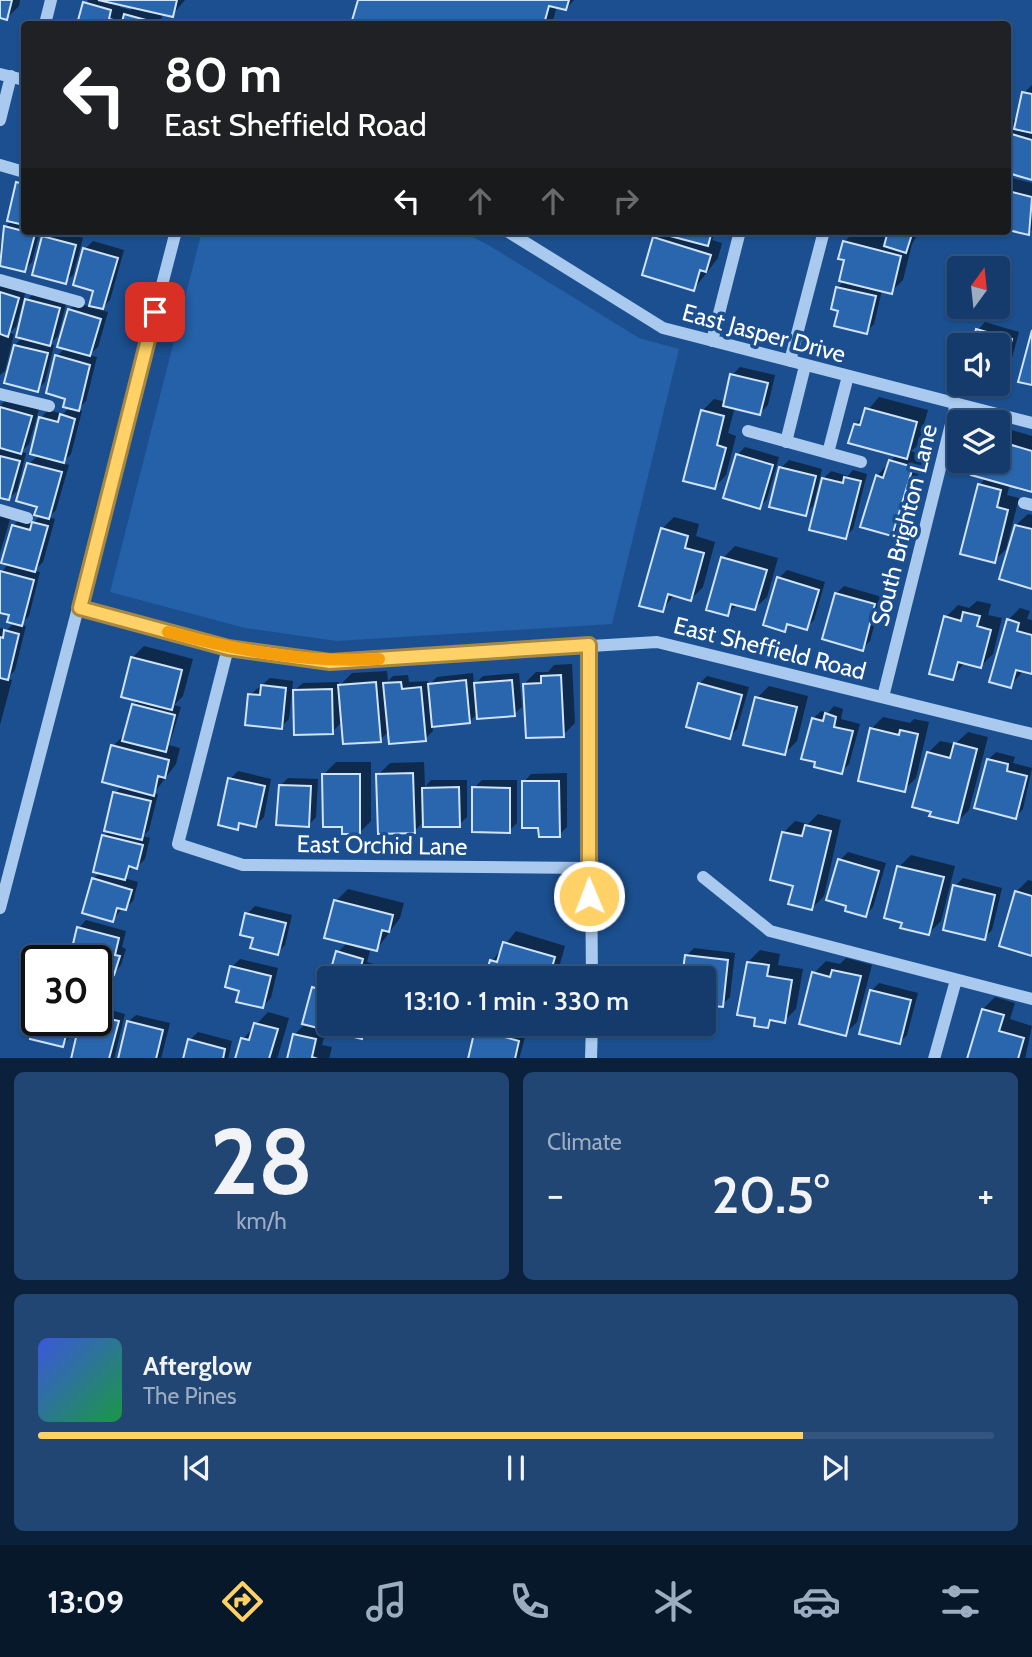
<!DOCTYPE html>
<meta charset="utf-8">
<style>
:root{--surface:#143b6b;--page:#214673;--text:#f1f3f6;--muted:#9dadc1;--line:#33557e;--accent:#ffd166}
body{margin:0;font-family:Cabin,sans-serif;background:var(--page);color:var(--text);height:100vh;display:flex;flex-direction:column;font-size:26px;white-space:nowrap}
*{box-sizing:border-box;margin:0}
p{font-size:23px;color:var(--muted)}
.icon{flex:none;width:38px;height:38px;fill:none;stroke:currentColor;stroke-width:2;stroke-linecap:round;stroke-linejoin:round}
.map{position:relative;height:1058px;overflow:hidden}
.panel{display:flex;flex-direction:column;gap:14px;padding:14px;background:#0b203b;flex:1}
.panel>*{flex:none}
.banner{position:absolute;left:21px;top:21px;width:990px;height:214px;border-radius:7px;box-shadow:0 2px 5px #0004,0 0 0 2px var(--line);background:#202124;color:#fff;overflow:hidden}
.needle{width:46px;rotate:15deg}
.fabs{position:absolute;left:947px;top:256px;display:grid;gap:14px}
.fabs a{display:grid;place-items:center;width:63px;height:63px;border-radius:7px;background:var(--surface);box-shadow:0 2px 5px #0004,0 0 0 2px var(--line);font-size:35px}
.speed{position:absolute;left:21px;top:945px;display:flex;gap:14px;font-size:35px;font-weight:700;text-align:center}
.speed>*{display:grid;place-content:center;width:91px;height:91px;border-radius:50%;background:var(--surface);box-shadow:0 2px 5px #0004,0 0 0 2px var(--line);line-height:1}
.speed .limit{border:4px solid #111;border-radius:10px;background:#fff;color:#111}
.pin{position:absolute;display:grid;place-items:center;width:60px;height:60px;color:#fff;margin:-30px;border-radius:14px;box-shadow:0 4px 10px #0006}
.me{position:absolute;width:77px;margin:-38px;rotate:359deg;stroke-linejoin:round;filter:drop-shadow(0 0 5px #0008)}
.turn{display:flex;align-items:center;gap:24px;height:147px;padding:0 28px;font-size:32px}
.turn .icon{width:91px;height:91px;stroke-width:2.5}
.turn b{display:block;font-size:49px;line-height:60px}
.lanes{display:flex;align-items:center;height:66px;padding:0 28px;background:#0003;justify-content:center;gap:35px;direction:ltr}
.lanes .off{opacity:.35}
.big{font-size:52px;font-weight:600;line-height:1.1}
.panel .tile{flex:1;display:flex;flex-direction:column;justify-content:center;gap:10px;min-width:0;padding:0 24px;border-radius:10px;background:var(--page)}
.panel .dial{align-items:center;gap:0}
.dial b{font-size:91px;line-height:1}
.song{display:flex;align-items:center;gap:21px}
.cover{width:84px;height:84px;border-radius:10px;background:linear-gradient(135deg,hsl(230 70% 55%),hsl(140 70% 35%))}
.played{height:7px;border-radius:4px;background:linear-gradient(90deg,var(--accent) 80%,var(--line) 80%)}
.keys{display:flex;justify-content:space-around;direction:ltr}
.heat{display:flex;justify-content:space-between;align-items:center;font-size:38px;direction:ltr}
.panel .tiles{flex:1;display:grid;gap:14px;grid-template-columns:1fr 1fr}
.tile:last-child{grid-column:span 2}
.trip{position:absolute;left:317px;top:966px;width:399px;height:70px;border-radius:7px;background:var(--surface);box-shadow:0 2px 5px #0004,0 0 0 2px var(--line);font-weight:600;line-height:70px;text-align:center}
.tabs{display:flex;height:112px;justify-content:space-around;align-items:center;background:#08182b;color:var(--muted)}
.tabs .icon{width:49px;height:49px}
.tabs .on{color:var(--accent)}
.tabs b{font-size:32px;color:var(--text)}
.map>svg:first-child{display:block}
.green{fill:#2461a8}
.shadow{fill:#0007;fill-rule:evenodd}
.building{fill:#2a66ad;stroke:#cfe3fa;stroke-width:2}
.lines{fill:none;stroke-linecap:round;stroke-linejoin:round}
.minor{stroke:#a9c9ee;stroke-width:12}
.route-casing{stroke:#a68842;stroke-width:18}
.route{stroke:#ffd166;stroke-width:12}
.slow{stroke:#f59e0b;stroke-width:12}
.labels{text-anchor:middle;dominant-baseline:central;stroke-width:7;stroke-linejoin:round;paint-order:stroke}
.street-label{font-size:24px;fill:#fff;stroke:#1b4f8f}
</style>
<div class="map">
<svg width="1032" height="1059" viewBox="0 0 1032 1059">
<rect width="100%" height="100%" fill="#1b4f8f"/>
<path class="green" d="M202,231H461L490,246L639,338L679,349L612,624L337,641L245,628L110,592Z"/>
<path class="shadow" d="M0,0H20L19,6L7,18L0,17Z
M88,0H185L172,15L163,13L160,24H79ZM121,3L134,7L130,10L120,7Z
M360,0H574L566,9L557,6L552,24H344L348,21L354,22Z
M1032,85V178L1008,171V124L1012,119L1018,121L1024,93Z
M24,176V231H40L32,262L24,270L0,264V249L5,227L12,220L17,183Z
M1008,177L1032,183V230L1028,233L1008,228Z
M50,231H83L78,236L83,238L73,275L65,282L44,237Z
M662,231H717L712,240L722,243L718,258L694,289L655,238Z
M855,231L888,238L890,231H920L912,244L903,280L891,292L882,290L874,324L866,332L840,309L838,287L844,281V242Z
M93,241L124,250L110,300L101,310L108,312L98,347L89,355L97,357L86,401L77,410L82,411L71,454L62,463L69,465L56,510L49,517L55,519L43,562L34,571L40,572L29,616L20,625L26,626L15,670L7,679L12,680L0,725V628L7,630L15,622L11,614L0,611V574L9,563L13,526L21,518L34,522L41,515L29,464L38,455L41,418L48,410L63,414L70,407L57,356L65,348L69,310L77,303L91,307L96,290L85,249Z
M0,282L26,290L16,327L9,333L14,334L5,371L0,375Z
M35,292L67,300L58,336L50,344L54,345L45,382L37,390L15,345L23,337L27,300Z
M985,322L1019,332L1009,369L1001,377L998,376V345L978,330Z
M740,367L775,375L768,405L760,413L735,407L728,433L736,436L726,475L715,487L702,411L714,399L726,402L732,375Z
M879,397L928,410L918,445L911,451L924,455L904,523L892,535L877,476L897,454L855,425Z
M7,399L39,409L29,444L21,452L26,453L17,491L9,498L0,496V406Z
M998,426L1032,436V490L1010,484L1007,495L1019,498L1006,549L994,561L980,485L998,460Z
M745,447L779,457L767,499L760,507L737,455Z
M789,460L822,469L813,506L805,514L781,468Z
M853,470L867,474L853,529L845,537L823,479L831,471L848,476Z
M0,513L11,516L0,553Z
M1028,514L1032,515V587L1016,525Z
M674,517L699,524L696,536L715,542L703,587L691,599L675,594L662,610V529Z
M735,546L778,558L767,597L755,608L738,604L727,614L723,558Z
M787,570L825,582L814,620L806,628L791,623L784,630L779,578Z
M844,586L882,597L870,641L862,649L836,594Z
M977,601L991,604L988,615L1002,618L993,654L981,666L965,662L952,678L946,617L958,605L969,608Z
M1020,608L1030,611L1027,619L1032,620V672L1024,670L1010,686L1008,620Z
M144,646L193,659L183,696L174,705L181,707L169,745L180,748L176,764L154,793L158,794L149,830L143,836L150,838L145,859L137,867L133,866L124,878L138,882L133,901L125,909L122,908L113,920L93,879L101,872L104,836L110,830L115,793L122,786L113,746L125,734L133,705L139,699L132,658Z
M572,664L575,723L563,735L524,684L536,672H548L554,665Z
M387,671L388,681L393,676L408,675L409,682L428,681L429,685L437,677L473,673L474,685L483,676L519,673L522,707L514,714L478,713L469,722L432,725L433,731L425,739L389,731L380,740L343,721L332,732L295,690L303,683L339,682V686L352,673Z
M707,676L749,687L737,729L729,737L700,683Z
M270,678L293,681L289,719L281,727L250,695Z
M769,686L808,696L797,741L785,753L757,698Z
M834,706L843,709L841,719L860,724L849,764L841,772L813,719L821,711L828,713Z
M883,717L910,723L914,719L929,722L916,778L904,790L871,729Z
M968,732L988,737L969,810L957,822L928,753L940,741L955,744Z
M996,752L1015,757L1013,763L1032,768L1023,809L1016,817L988,760Z
M336,762H371V821L359,833L324,774Z
M424,762L425,787L431,780H467V817L459,825L424,821L414,832L378,775L390,763Z
M238,771L271,779L264,817L256,825L243,822L238,828L230,779Z
M567,773V827L559,835L540,826L524,782L531,774Z
M288,778L318,779L316,817L309,825L280,786Z
M482,780H517V823L509,831L474,788Z
M818,814L841,820L824,896L812,908L795,885L783,833L795,821L808,824Z
M848,852L886,863L873,907L866,915L828,899L840,860Z
M911,855L955,866L941,921L929,933L899,867Z
M963,878L1002,888L992,930L984,938L955,886Z
M1028,880L1032,881V954L1016,892Z
M348,889L404,903L400,918L377,949L355,944L354,947L370,951L367,962L380,966L376,978H329V1024L373,1025L361,1037L327,1028L322,1045L332,1047L329,1059H288L294,1035L306,1023L313,988L325,976L330,977L338,952L348,942L336,901Z
M255,906L292,915L285,945L277,953L255,936L247,914Z
M86,920L126,931L122,947L126,949L121,965L114,973L96,961H57L60,958L71,960L79,928Z
M516,931L565,946L556,978H487L492,961Z
M694,948L735,953L730,997L722,1005L704,1003V978H684L686,956Z
M760,950L780,954L778,965L803,969L796,1009L784,1021L775,1019L768,1026L748,962Z
M846,958L872,965L857,1022L845,1034L814,973L826,961L840,964Z
M240,959L278,968L271,998L263,1006L241,989L232,967Z
M879,983L918,993L907,1035L900,1042L871,991Z
M995,997L1015,1003L1010,1019L1032,1026L1025,1059H969L983,1009Z
M96,1006L125,1014L114,1059H73L96,1020Z
M268,1012L289,1018L277,1059H237L243,1039Z
M136,1015L170,1023L161,1059H120L128,1022Z
M37,1020H78L74,1033L62,1045Z
M482,1024H537L526,1034L519,1059H469L476,1030Z
M198,1032L232,1041L228,1059H185L190,1040Z"/>
<path class="building" d="M0,0H12L7,20L0,18Z
M98,0H177L173,17Z
M358,0H569L566,10L549,6L544,24H351Z
M83,2L111,10L109,19L122,22L124,14L153,22L152,24H77Z
M1022,92L1032,94V133L1014,129Z
M1008,133L1032,140V180L1008,173Z
M16,182L24,184V225L7,221Z
M1008,191L1032,197L1029,235L1008,230Z
M4,226L35,234L25,272L0,266Z
M671,231H712L708,246L670,236Z
M888,231H913L906,253L884,246Z
M42,236L76,245L66,284L32,275Z
M653,237L711,255L706,272L700,270L694,291L642,275Z
M843,241L901,256L892,294L839,281L844,260L838,259Z
M83,248L118,258L103,309L89,306L93,291L73,285Z
M836,287L876,296L867,334L834,326L838,311L831,309Z
M0,292L19,298L8,337L0,334Z
M25,299L60,308L50,346L16,337Z
M68,309L101,319L90,356L57,347Z
M976,329L1012,339L1001,378L998,377V345H972Z
M1032,330V385L1018,382Z
M14,345L48,353L38,392L4,383Z
M55,355L90,365L79,411L63,407L65,399L46,393Z
M730,374L768,383L760,415L723,406Z
M0,407L32,416L21,454L0,448Z
M865,408L917,422L907,459L848,443L854,424L860,425Z
M701,410L724,416L717,445L726,448L715,489L683,481Z
M60,414L75,419L64,463L30,454L39,417L58,422Z
M998,441L1032,451V492L971,475L976,460H998Z
M736,454L773,465L760,509L723,498Z
M0,456L20,461L9,500L0,498Z
M889,460L913,467L892,536L860,527L876,475L883,478Z
M27,463L62,472L49,519L34,515L37,507L16,501Z
M779,467L816,476L806,516L769,507Z
M844,477L861,481L846,539L809,530L822,478L843,483Z
M978,484L1001,490L997,507L1008,510L995,563L960,554Z
M32,522L48,526L35,572L1,563L12,525L30,530Z
M1015,525L1032,529V589L999,579Z
M661,528L688,536L685,548L704,553L691,601L668,594L663,612L639,606Z
M721,557L767,570L755,610L731,604L728,616L706,610Z
M0,571L34,580L22,626L7,622L9,615L0,613Z
M777,577L819,590L807,630L787,624L785,632L763,625Z
M835,593L875,604L863,651L822,639Z
M963,612L980,616L977,626L991,630L981,668L958,662L953,680L929,674L944,616L961,621Z
M1007,619L1019,623L1017,631L1032,635V674L1016,670L1011,688L989,682Z
M4,630L19,634L8,680L0,678V637L3,638Z
M131,657L182,670L172,710L121,697Z
M561,675L564,737L526,738L523,684L541,683V676Z
M466,680L470,723L432,727L428,684Z
M512,680L515,716L477,719L474,683Z
M376,682L381,742L343,744L338,685Z
M401,682L402,689L421,687L426,741L389,744L383,683Z
M698,683L742,695L730,739L686,727Z
M261,685L286,688L282,729L245,725L248,694L260,695Z
M332,689L333,734L294,735L293,690Z
M755,697L797,707L785,755L743,745Z
M132,704L175,715L166,752L122,741Z
M825,713L836,717L834,727L853,731L842,774L814,767L815,762L801,759L812,718L823,721Z
M870,728L899,735L900,730L918,734L905,792L858,781Z
M954,743L977,749L958,823L929,816L931,812L912,807L927,752L950,758Z
M111,745L169,760L165,778L158,776L154,796L102,782Z
M987,759L1008,764L1007,771L1027,776L1016,819L974,808Z
M413,773L415,833L378,834L376,774Z
M322,774H360V834H342V827H323Z
M228,778L265,786L256,827L239,823L238,830L218,825Z
M522,781H559L560,837H539L538,828H522Z
M279,785L311,786L309,827L276,825Z
M459,787L460,827H423L422,788Z
M472,787L510,788V833L472,832Z
M113,792L151,801L142,840L104,831Z
M805,825L831,831L812,910L788,904L793,886L770,880L782,832L802,836Z
M102,835L143,845L137,869L129,866L125,880L93,872Z
M838,859L879,871L866,917L845,911L846,906L826,900Z
M897,866L944,877L929,935L900,928L902,923L884,918Z
M92,878L132,890L126,910L117,908L113,922L82,913Z
M953,885L995,895L985,940L943,930Z
M1015,891L1032,896V956L999,946Z
M334,900L393,915L389,932L382,930L377,951L324,938Z
M245,913L286,923L278,955L250,948L253,938L240,935Z
M77,927L119,938L115,955L120,956L114,975L96,971V961H69Z
M503,942L555,957L549,978H485L490,960L497,962Z
M336,951L363,959L360,970L373,973L372,978H329L327,983Z
M685,955L728,960L723,1007L704,1005V978H682Z
M747,962L769,965L767,976L792,980L785,1023L770,1020L768,1028L754,1026L755,1018L737,1015Z
M230,966L271,976L263,1008L236,1002L239,991L225,987Z
M832,970L861,976L846,1036L799,1024L812,972L830,977Z
M312,987L329,992V1024H365L362,1039L302,1024Z
M870,990L911,1000L900,1044L859,1034Z
M982,1009L1004,1015L999,1031L1024,1038L1018,1059H967Z
M37,1011V1020H70L63,1047L30,1039Z
M96,1016L119,1021L109,1059H71L80,1020H96Z
M127,1021L163,1030L156,1059H118Z
M254,1023L278,1029L269,1059H235L241,1038L249,1040Z
M475,1024H532L529,1036Z
M475,1029L519,1041L515,1059H468Z
M293,1034L316,1039L312,1057L318,1059H287Z
M188,1039L225,1049L223,1059H183Z"/>
<g class="lines">
<path class="minor" d="M45,24L51,0
M0,74L24,80
M0,120L11,76
M0,165L24,172
M507,231L663,328L1032,423
M0,280L79,302
M712,341L740,231
M790,361L824,231
M0,394L49,406
M748,431L861,462
M786,442L805,366
M828,453L848,376
M1024,503L1032,505
M0,510L27,518
M80,608L228,648L330,662L657,642L1032,734
M589,645L592,978
M228,648L178,844L243,865L589,868
M883,697L956,404
M703,877L770,931L1032,999
M0,908L176,231
M591,1059L592,1024
M934,1059L956,980"/>
</g>
<g class="lines">
<g class="route-casing">
<path id="route" d="M155,312L80,608L228,648L330,662L589,645V896"/>
</g>
<use href="#route" class="route"/>
<path class="slow" d="M168,632C241,651 303,663 379,659"/>
</g>
<g class="labels">
<g class="street-label">
<text transform="translate(764 333) rotate(15)">East Jasper Drive</text>
<text transform="translate(904 525) rotate(-76)">South Brighton Lane</text>
<text transform="translate(770 648) rotate(14)">East Sheffield Road</text>
<text transform="translate(382 845) rotate(1)">East Orchid Lane</text>
</g>
</g>
</svg>
<div class="fabs">
<a><svg class="needle" viewBox="-14 -14 28 28"><path d="M0-13l5 13h-10z" fill="#e53935"/><path d="M0 13l5-13h-10z" fill="#9dadc1"/></svg></a>
<a><svg class="icon" aria-label="sound" viewBox="0 0 24 24"><path d="M4 9h4l5-4v14l-5-4H4zM17 9q2 3 0 6"/></svg></a>
<a><svg class="icon" aria-label="layers" viewBox="0 0 24 24"><path d="M12 4l9 5-9 5-9-5zM3 14l9 5 9-5"/></svg></a>
</div>
<div class="speed"><div class="limit">30</div></div>
<div class="pin" style="left:155px;top:312px;background:#d93025"><svg class="icon" aria-label="arrive" viewBox="0 0 24 24"><path d="M6 21V4h12l-3 4 3 4H6"/></svg></div>
<svg class="me" style="left:589px;top:896px" viewBox="-20 -20 40 40"><circle r="17" fill="#ffd166" stroke="#fff" stroke-width="3"/><path d="M0-11L8 9 0 5-8 9z" fill="#fff"/></svg>
<div class="trip">13:10 · 1 min · 330 m</div>
<div class="banner">
<div class="turn"><svg class="icon" aria-label="left" viewBox="0 0 24 24"><path d="M17 20v-9H6M10 6l-5 5 5 5"/></svg><div><b>80 m</b>East Sheffield Road</div></div>
<div class="lanes"><svg class="icon" aria-label="left" viewBox="0 0 24 24"><path d="M17 20v-9H6M10 6l-5 5 5 5"/></svg><svg class="icon off" aria-label="ahead" viewBox="0 0 24 24"><path d="M12 20V5M6 11l6-6 6 6"/></svg><svg class="icon off" aria-label="ahead" viewBox="0 0 24 24"><path d="M12 20V5M6 11l6-6 6 6"/></svg><svg class="icon off" aria-label="right" viewBox="0 0 24 24"><path d="M7 20v-9h11M14 6l5 5-5 5"/></svg></div>
</div>
</div>
<section class="panel">
<div class="tiles">
<div class="tile dial"><b>28</b><p>km/h</p></div>
<div class="tile"><p>Climate</p>
<div class="heat"><a>−</a><b class="big">20.5°</b><a>+</a></div>
</div>
<div class="tile">
<div class="song"><i class="cover"></i><div><b>Afterglow</b><p>The Pines</p></div></div>
<div class="played"></div>
<div class="keys"><svg class="icon" aria-label="previous" viewBox="0 0 24 24"><path d="M18 5L8 12l10 7zM5 5v14"/></svg><svg class="icon" aria-label="pause" viewBox="0 0 24 24"><path d="M8 5v14M16 5v14"/></svg><svg class="icon" aria-label="next" viewBox="0 0 24 24"><path d="M6 5l10 7-10 7zM19 5v14"/></svg></div>
</div>
</div>
</section>
<nav class="tabs">
<b>13:09</b>
<svg class="icon on" aria-label="directions" viewBox="0 0 24 24"><path d="M12 3l9 9-9 9-9-9zM9 14v-3h6M13 9l2 2-2 2"/></svg>
<svg class="icon" aria-label="music" viewBox="0 0 24 24"><path d="M9 18V5l10-2v13"/><circle cx="6" cy="18" r="3"/><circle cx="16" cy="16" r="3"/></svg>
<svg class="icon" aria-label="phone" viewBox="0 0 24 24"><path d="M5 4h4l2 5-3 2q2 4 5 5l2-3 5 2v4C11 20 4 13 5 4z"/></svg>
<svg class="icon" aria-label="climate" viewBox="0 0 24 24"><path d="M12 3v18M4 7l16 10M4 17L20 7"/></svg>
<svg class="icon" aria-label="car" viewBox="0 0 24 24"><path d="M5 17H2v-5l4-1 3-4h7l3 4 3 1v5h-3M9 17h6M6 11h13"/><circle cx="7" cy="17" r="2"/><circle cx="17" cy="17" r="2"/></svg>
<svg class="icon" aria-label="filters" viewBox="0 0 24 24"><path d="M4 7h16M4 17h16"/><circle cx="9" cy="7" r="2"/><circle cx="15" cy="17" r="2"/></svg>
</nav>
